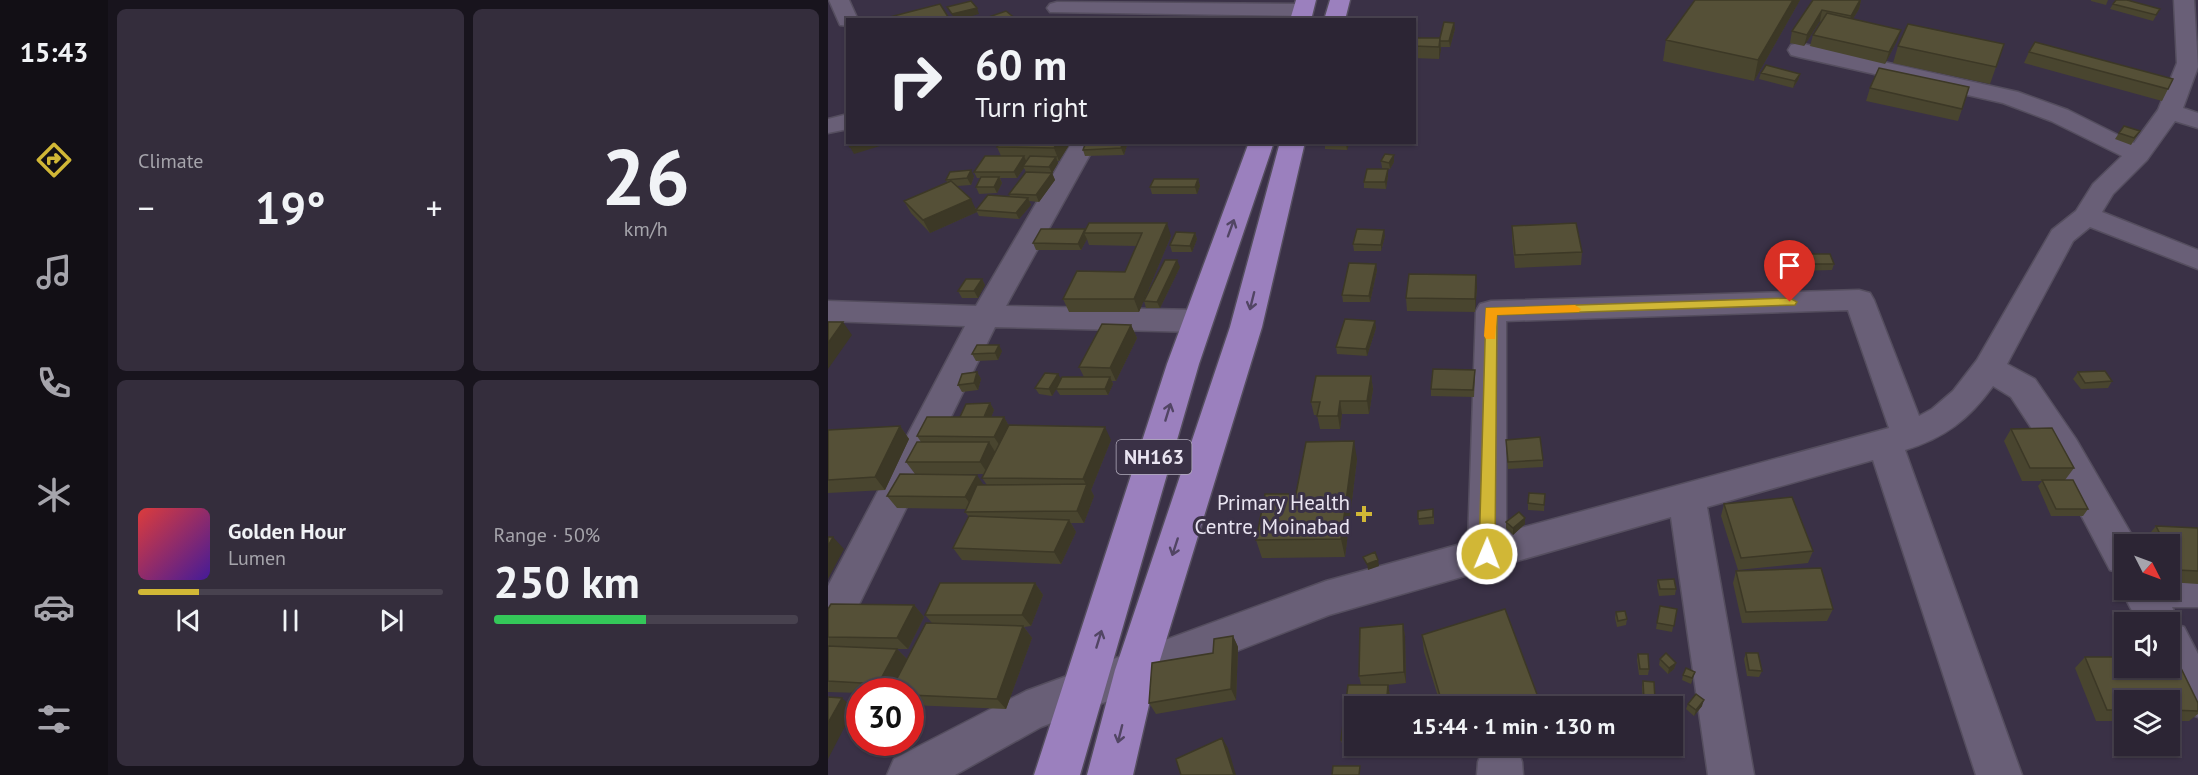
<!DOCTYPE html>
<meta charset="utf-8">
<style>
:root{--surface:#2c2534;--page:#342d3c;--text:#f1f3f6;--muted:#a6a5ac;--line:#48424f;--accent:#d1b736}
body{margin:0;font-family:"PT Sans",sans-serif;background:var(--page);color:var(--text);height:100vh;display:flex;flex-direction:column;font-size:22px;white-space:nowrap}
*{box-sizing:border-box;margin:0}
p{font-size:20px;color:var(--muted)}
.icon{flex:none;width:33px;height:33px;fill:none;stroke:currentColor;stroke-width:2;stroke-linecap:round;stroke-linejoin:round}
.map{position:relative;flex:1;overflow:hidden}
.side{display:flex;flex-direction:column;gap:9px;padding:9px;background:#18141d;width:720px}
.side>*{flex:none}
.guide{position:absolute;left:18px;top:18px;width:570px;height:126px;border-radius:0px;box-shadow:0 2px 4px #0004,0 0 0 2px var(--line);background:#2c2534;color:var(--text);overflow:hidden}
.needle{width:39px;rotate:132deg}
.tools{position:absolute;left:1286px;top:534px;display:grid;gap:12px}
.tools a{display:grid;place-items:center;width:66px;height:66px;border-radius:0px;background:var(--surface);box-shadow:0 2px 4px #0004,0 0 0 2px var(--line);font-size:30px}
.speed{position:absolute;left:18px;top:678px;display:flex;gap:12px;font-size:30px;font-weight:700;text-align:center}
.speed>*{display:grid;place-content:center;width:78px;height:78px;border-radius:50%;background:var(--surface);box-shadow:0 2px 4px #0004,0 0 0 2px var(--line);line-height:1}
.speed .limit{border:9px solid #d22;background:#fff;color:#111}
.pin{position:absolute;display:grid;place-items:center;width:51px;height:51px;color:#fff;margin:-62px -26px;border-radius:50% 50% 50% 0;rotate:-45deg;box-shadow:0 0 6px #0007}
.pin .icon{rotate:45deg}
.me{position:absolute;width:66px;margin:-33px;rotate:1deg;stroke-linejoin:round;filter:drop-shadow(0 0 4px #0008)}
.turn{display:flex;align-items:center;gap:21px;height:126px;padding:0 30px;font-size:27px}
.turn .icon{width:78px;height:78px;stroke-width:2.5}
.turn b{display:block;font-size:42px;line-height:51px}
.big{font-size:45px;font-weight:700;line-height:1.1}
.side .widget{flex:1;display:flex;flex-direction:column;justify-content:center;gap:9px;min-width:0;padding:0 21px;border-radius:9px;background:var(--page)}
.side .dial{align-items:center;gap:0}
.dial b{font-size:78px;line-height:1}
.song{display:flex;align-items:center;gap:18px}
.cover{width:72px;height:72px;border-radius:9px;background:linear-gradient(135deg,hsl(0 70% 55%),hsl(260 70% 35%))}
.played{height:6px;border-radius:3px;background:linear-gradient(90deg,var(--accent) 20%,var(--line) 20%)}
.keys{display:flex;justify-content:space-around;direction:ltr}
.heat{display:flex;justify-content:space-between;align-items:center;font-size:33px;direction:ltr}
.charge{height:9px;border-radius:4px;background:linear-gradient(90deg,#34c759 50%,var(--line) 0)}
.side .tiles{flex:1;display:grid;gap:9px;grid-template-columns:repeat(2,1fr)}
.trip{position:absolute;left:516px;top:696px;width:339px;height:60px;border-radius:0px;background:var(--surface);box-shadow:0 2px 4px #0004,0 0 0 2px var(--line);font-weight:700;line-height:60px;text-align:center}
main{display:flex;flex:1;min-height:0}
.tabs{display:flex;flex-direction:column;width:108px;justify-content:space-around;align-items:center;background:#120f15;color:var(--muted)}
.tabs .icon{width:42px;height:42px}
.tabs .current{color:var(--accent)}
.tabs b{font-size:27px;color:var(--text)}
.map>svg:first-child{display:block}
.lines{fill:none;stroke-linecap:round;stroke-linejoin:round}
.minor-casing{stroke:#554e5f;stroke-width:3}
.highway-casing{stroke:#554e5f;stroke-width:3}
.minor{fill:#695f77;fill-rule:evenodd}
.highway{fill:#9b80be;fill-rule:evenodd}
.wall{fill:#49452f;fill-rule:evenodd}
.shaded-wall{fill:#3c3826}
.building{fill:#555037;stroke:#3c3826;stroke-width:1.5}
.oneway{stroke:#524564}
.route{fill:#d1b736;stroke:#887723;stroke-width:1.5}
.slow{fill:#f59e0b}
.poi-dot{fill:#d1b736;stroke:#3a3146;stroke-width:2}
.labels{text-anchor:middle;dominant-baseline:central;stroke-width:6;stroke-linejoin:round;paint-order:stroke}
.shield{fill:#3a3146;stroke:#b4aebe;stroke-width:1.5}
.shield-label{font-size:20px;font-weight:bold;fill:#e9e4f1}
.poi-label{font-size:21px;fill:#e9e4f1;stroke:#3a3146;text-anchor:end}
</style>
<main>
<nav class="tabs">
<b>15:43</b>
<svg class="icon current" aria-label="directions" viewBox="0 0 24 24"><path d="M12 3l9 9-9 9-9-9zM9 14v-3h6M13 9l2 2-2 2"/></svg>
<svg class="icon" aria-label="music" viewBox="0 0 24 24"><path d="M9 18V5l10-2v13"/><circle cx="6" cy="18" r="3"/><circle cx="16" cy="16" r="3"/></svg>
<svg class="icon" aria-label="phone" viewBox="0 0 24 24"><path d="M5 4h4l2 5-3 2q2 4 5 5l2-3 5 2v4C11 20 4 13 5 4z"/></svg>
<svg class="icon" aria-label="climate" viewBox="0 0 24 24"><path d="M12 3v18M4 7l16 10M4 17L20 7"/></svg>
<svg class="icon" aria-label="car" viewBox="0 0 24 24"><path d="M5 17H2v-5l4-1 3-4h7l3 4 3 1v5h-3M9 17h6M6 11h13"/><circle cx="7" cy="17" r="2"/><circle cx="17" cy="17" r="2"/></svg>
<svg class="icon" aria-label="filters" viewBox="0 0 24 24"><path d="M4 7h16M4 17h16"/><circle cx="9" cy="7" r="2"/><circle cx="15" cy="17" r="2"/></svg>
</nav>
<section class="side">
<div class="tiles">
<div class="widget"><p>Climate</p>
<div class="heat"><a>−</a><b class="big">19°</b><a>+</a></div>
</div>
<div class="widget dial"><b>26</b><p>km/h</p></div>
<div class="widget">
<div class="song"><i class="cover"></i><div><b>Golden Hour</b><p>Lumen</p></div></div>
<div class="played"></div>
<div class="keys"><svg class="icon" aria-label="previous" viewBox="0 0 24 24"><path d="M18 5L8 12l10 7zM5 5v14"/></svg><svg class="icon" aria-label="pause" viewBox="0 0 24 24"><path d="M8 5v14M16 5v14"/></svg><svg class="icon" aria-label="next" viewBox="0 0 24 24"><path d="M6 5l10 7-10 7zM19 5v14"/></svg></div>
</div>
<div class="widget"><p>Range · 50%</p><b class="big">250 km</b><div class="charge"></div></div>
</div>
</section>
<div class="map">
<svg width="1370" height="775" viewBox="0 0 1370 775">
<rect width="100%" height="100%" fill="#3a3146"/>
<g class="lines">
<g class="minor-casing">
<path id="minor" d="M1,0H21L30,20H20V26L12,25Z
M1346,0H1366L1370,67L1355,108L1370,113V128L1347,121L1319,160L1285,194L1274,212L1370,250V269L1262,227L1245,241L1179,364L1207,379L1248,439L1309,544H1296V574L1282,570L1223,458L1183,397L1165,386C1141,419 1117,438 1077,450L1194,775H1148L1045,460L879,507L926,775H880L843,517L501,615L213,727L127,775H59L66,759L198,691L498,581L640,542L648,311L652,304L663,301L1031,290L1042,293L1046,300L1091,416L1104,409L1125,391L1149,360L1224,230L1248,211L1265,184L1294,156L1223,121L1175,103L971,57L963,55L960,50L963,45L971,43L1190,92L1240,110L1306,143L1330,110L1349,63ZM1020,310L1061,428L678,532V321Z
M229,2L475,4L482,6L485,10L482,14L475,16L222,12L219,8L222,4Z
M20,114V129L0,133V119Z
M244,142H269L178,306L370,310L381,314L385,321L381,328L370,332L167,327L14,639L0,644V586L137,326L0,321V301L148,306Z
M1341,573H1370V607H1344L1351,622L1350,625L1356,627L1370,654V717L1355,711L1333,668H1341V622H1310L1293,590L1296,584V590H1341Z
M656,746H688L694,762L695,775H649L650,762Z"/>
</g>
<g class="highway-casing">
<path id="highway" d="M468,0H488L483,20H462Z
M502,0H522L517,20H496Z
M421,142H446L371,364L252,775H206L339,364Z
M452,142H477L434,327L329,670L305,775H259L287,670L402,327Z"/>
</g>
<use href="#minor" class="minor"/>
<use href="#highway" class="highway"/>
</g>
<path class="wall" d="M867,0H972L926,81L835,61L838,40Z
M985,0H1033L1031,9L1025,19L1069,41L1057,64L982,46L985,35L993,22L992,21L976,46L962,43L964,31Z
M1263,0H1280L1278,5L1263,1Z
M1285,4L1332,9L1325,21L1282,9Z
M627,29L622,47H613L611,59L586,58V38H612Z
M1070,46L1168,67L1162,84L1065,63Z
M1201,52L1340,89L1334,101L1196,63Z
M933,73L972,74L970,80L965,88L931,79Z
M1042,88L1134,109L1130,121L1038,101Z
M1312,131L1303,145L1287,139L1291,133Z
M243,142L231,161H229L230,163L224,173L227,180L211,202L201,201L203,205L191,219L151,216L149,212L102,233L83,213L76,201L119,182L118,180L146,176L143,185L129,186L148,209L182,197L181,194L198,172L196,168L189,178H172L174,183L169,193L151,194L148,187L153,178H149L146,172L173,156L169,147Z
M258,142H300L296,155L257,156L255,150Z
M497,142H522L519,150L497,149Z
M553,161L566,162L562,169L554,168Z
M560,176L558,189L536,188V182Z
M370,179L372,186L369,194H324L322,187Z
M261,223L343,236L311,312H241L235,299L297,272L308,246L261,245L259,239L253,250H208L205,243L257,229Z
M684,226L754,252L753,265L687,268L684,239Z
M367,233L369,239L364,252H344L342,245Z
M557,236L553,251H526L525,244Z
M971,254L1006,264L1004,270L972,271L969,261Z
M352,267L332,308H318L316,301Z
M549,270L542,302H515L514,295Z
M154,279L157,285L150,298H134L130,291Z
M649,287L647,312L579,311L578,298Z
M303,325L309,338L288,381H284L285,384L280,395H232L228,389L224,396L211,394L207,388L233,379L256,377L251,367Z
M548,328L539,356L509,354L508,347Z
M174,351L170,360L148,361L144,354Z
M149,372L153,379L150,390L134,392L130,385Z
M1250,372L1284,381L1280,388L1253,389L1245,379Z
M543,376L545,389L541,414H514L512,429H492L489,415H486L483,402Z
M647,377L646,397L603,396V389Z
M162,403L166,410L163,417H176L181,426L283,440L263,490L266,496L256,523H243L248,532L233,564L134,560L125,548L141,517L137,512L138,509L69,508L59,496L87,474L78,462L93,442L89,436ZM117,474H156L154,478L159,485H156Z
M72,426L81,439L57,490L0,493V430Z
M1183,429L1246,468L1237,480L1260,509L1255,516H1223L1210,486L1214,481H1194L1176,441Z
M678,440L715,460V467L680,469Z
M529,459L517,557L434,558L428,540L468,494Z
M717,494L716,511L700,510V503Z
M896,504L985,551L980,563L910,570L893,516Z
M606,516V524L591,525L590,519Z
M678,522L697,524L685,535L678,528Z
M1328,526L1370,528V584L1341,582V544H1321L1318,538Z
M908,571L1005,609L999,621L914,623L905,583Z
M830,580L848,589L847,595L831,596L829,586Z
M207,583L215,595L203,626L196,627L204,638L178,709L82,705V692H32V693L0,692V609L86,605L96,617L80,649H67H69L79,659L104,623L97,615Z
M832,606L849,609L844,632L828,629Z
M788,612L799,619L798,625L789,627L787,618Z
M575,624L577,636L578,683L560,685L562,696L526,706V746H558L557,751H516L513,740L533,685L531,676Z
M594,635L713,705V706H613L596,652Z
M405,636L410,647L408,700L328,714L321,703L385,653Z
M918,653L934,671L931,677L919,676L916,659Z
M810,654L821,669L820,675H811L809,660Z
M1257,657L1370,703V714L1361,721H1341V700H1296V721H1268L1247,668Z
M832,659L848,663L846,669L840,674L831,665Z
M867,672L863,684L854,680L855,675Z
M815,681L827,700L825,706L815,705L814,687Z
M860,704L874,706L866,716L858,709Z"/>
<path class="shaded-wall" d="M965,0H972L926,81L930,60Z
M1032,0H1033L1031,9L1020,27L1023,16Z
M149,8L151,14L130,20H126L124,14Z
M994,10L992,21L976,46L979,35Z
M626,23L627,29L622,47L621,41Z
M1073,30L1069,41L1057,64L1061,52Z
M612,38L613,50L611,59V47Z
M972,74L970,80L965,88L967,81Z
M39,142H53L55,145L26,154L22,147Z
M230,142H243L231,161L226,148Z
M295,142H300L296,155L293,148Z
M519,142H522L519,150L518,144Z
M566,155V162L562,169L561,163Z
M196,156L199,163L195,166L196,168L189,178L186,172Z
M228,157L230,163L224,173L227,180L211,202L208,195L224,173L221,167Z
M560,169V176L558,189L557,182Z
M143,170L146,176L143,185L139,178Z
M171,177L174,183L169,193L166,187Z
M370,179L372,186L369,194L367,187Z
M200,198L203,205L191,219L188,213Z
M143,199L149,212L102,233L95,220Z
M339,223L343,236L311,312L306,299Z
M556,230L557,236L553,251V245Z
M256,233L259,239L253,250L250,244Z
M367,233L369,239L364,252L362,246Z
M349,260L352,267L332,308L329,302Z
M548,264L549,270L542,302L541,296Z
M648,275L649,287L647,312V299Z
M154,279L157,285L150,298L146,291Z
M547,321L548,328L539,356L538,349Z
M15,322L24,335L0,369V343Z
M303,325L309,338L288,381L282,368Z
M171,345L174,351L170,360L167,353Z
M149,372L153,379L150,390L146,383Z
M230,374L234,380L224,396L221,389Z
M543,376L545,389L541,414L539,401Z
M282,377L285,384L280,395L277,389Z
M512,401L514,414L512,429L510,416Z
M162,403L166,410L160,425L156,419Z
M176,417L183,430L174,449L166,437Z
M72,426L81,439L57,490L47,477Z
M277,427L283,440L263,490L266,496L256,523L249,511L259,486L255,479Z
M526,441L529,459L517,557L513,539Z
M161,442L169,455L160,474L152,462Z
M149,475L157,487L146,509L137,497Z
M697,518V524L685,535V528Z
M241,520L248,532L233,564L226,552Z
M5,537L16,549L0,579V546Z
M550,560L551,566L540,570L539,564Z
M207,583L215,595L203,626L194,615Z
M86,605L96,617L80,649L69,638Z
M575,624L577,636L578,683L576,672Z
M195,626L204,638L178,709L169,699Z
M405,636L410,647L408,700L403,689Z
M69,649L80,660L64,692H59L50,684Z
M848,663L846,669L840,674L841,668Z
M560,685L562,696L561,706H558Z
M14,698L26,709L0,759V723Z
M876,700L874,706L866,716L868,710Z
M394,738L400,748L408,775H406Z
M625,746H639L626,750Z"/>
<path class="building" d="M867,0H965L930,60L838,40Z
M985,0H1032L1023,16L994,10L979,35L964,31Z
M1288,0H1299L1332,9L1328,15L1285,4Z
M143,1L149,8L124,14L119,7Z
M112,4L122,20H50Z
M178,11L189,20H152Z
M999,13L1073,30L1061,52L985,35Z
M616,22L626,23L621,41H612V38Z
M1080,24L1176,44L1168,67L1070,46Z
M586,38H612L611,47L586,46Z
M1207,42L1345,79L1340,89L1201,52Z
M938,65L972,74L967,81L933,73Z
M1051,68L1141,87L1134,109L1042,88Z
M1296,126L1312,131L1306,138L1291,133Z
M20,142H39L22,147Z
M172,142H230L226,148L169,147Z
M258,142H295L293,148L255,150Z
M497,142H519L518,144Z
M557,154L566,155L561,163L553,161Z
M157,156H196L186,172H146Z
M202,156L228,157L221,167L195,166Z
M539,169H560L557,182H536Z
M143,170L139,178L118,180L122,172Z
M198,172L224,173L208,195L181,194Z
M153,177H171L166,187H148Z
M326,179H370L367,187H322Z
M123,181L143,199L95,220L76,201Z
M160,195L200,198L188,213L148,210Z
M261,223H339L306,299H235L249,271L297,272L314,233H256Z
M748,223L754,252L687,255L684,226Z
M213,229H257L250,244L205,243Z
M529,229L556,230L553,245L525,244Z
M348,232L367,233L362,246L342,245Z
M971,254H1002L1006,264H974Z
M337,260H349L329,302L316,301Z
M521,263L548,264L541,296L514,295Z
M581,274L648,275L647,299L578,298Z
M138,279H154L146,291H130Z
M517,319L547,321L538,349L508,347Z
M0,322H15L0,343Z
M274,324L303,325L282,368L251,367Z
M149,345H171L167,353L144,354Z
M605,369L647,370L645,390L603,389Z
M1277,371L1284,381L1257,383L1250,372Z
M149,372L146,383L130,385L134,374Z
M217,373L230,374L221,389L207,388Z
M488,376H543L539,401H512L510,416H489L492,402H483Z
M234,377H282L277,389H228Z
M162,403L156,417H132L138,404Z
M99,417H176L166,437L89,436Z
M181,425L277,427L255,479L154,478Z
M72,426L47,477L0,480V430Z
M1224,428L1246,468H1202L1183,429Z
M712,437L715,460L680,462L678,440Z
M526,441L513,539L428,540L437,494H468L478,442Z
M89,442H161L152,462H78Z
M72,474L149,475L137,497L59,496Z
M1214,480H1245L1260,509H1228Z
M259,484L249,511L137,512L149,485Z
M701,493L717,494L716,505L700,503Z
M964,497L985,551L913,558L896,504Z
M605,509V517L590,519V511Z
M691,512L697,518L685,528L678,522Z
M141,516L241,520L226,552L125,548Z
M1328,526L1370,528V571L1349,570L1341,553V544H1337Z
M0,537H5L0,546Z
M547,552L550,560L539,564L535,557Z
M993,568L1005,609L918,612L908,571Z
M846,579L848,589H832L830,580Z
M112,583H207L194,615H97Z
M3,604L86,605L69,638L0,637V609Z
M832,606L849,609L846,626L829,623Z
M677,609L713,705L710,706H615L594,635Z
M797,611L799,619L790,621L788,612Z
M98,623L195,626L169,699L82,695V692H62Z
M575,624L576,672L531,676L532,628Z
M405,636L403,689L321,703L324,663L385,653L386,639Z
M0,646L69,649L50,684L0,681Z
M838,653L848,663L841,668L832,659Z
M918,653H930L934,671L921,670Z
M810,654H820L821,669H812Z
M1257,657H1296V668H1341V657L1348,658L1370,703V711L1341,710V700H1296V710H1279Z
M858,668L867,672L864,678L855,675Z
M815,681L826,682L827,700H816Z
M520,685H560L558,706H526V740H513Z
M868,694L876,700L868,710L860,704Z
M0,697L14,698L0,723Z
M394,738L406,775H353L348,759Z
M505,766H532L531,775H504Z"/>
<defs><path id="oneway-shaft" d="M-6 0H5M1.5-3L5.5 0L1.5 3" fill="none" stroke-width="1.6" stroke-linecap="round" stroke-linejoin="round" transform="scale(1.5)"/></defs>
<g class="oneway">
<use href="#oneway-shaft" transform="translate(403 228) rotate(-70)"/>
<use href="#oneway-shaft" transform="translate(424 301) rotate(104)"/>
<use href="#oneway-shaft" transform="translate(340 412) rotate(-73)"/>
<use href="#oneway-shaft" transform="translate(347 547) rotate(108)"/>
<use href="#oneway-shaft" transform="translate(271 639) rotate(-73)"/>
<use href="#oneway-shaft" transform="translate(292 734) rotate(104)"/>
</g>
<path class="route" d="M962,298L969,302L967,305L669,315L667,554L665,559L659,561L653,559L651,554L658,308Z"/>
<path class="slow" d="M747,305L753,309L751,312L669,315L667,339H658L656,336L658,308Z"/>
<path class="poi-dot" d="M533 505h6v6h6v6h-6v6h-6v-6h-6v-6h6z"/>
<g class="labels">
<rect class="shield" x="288.5" y="440" width="75" height="34" rx="4.5"/>
<g class="shield-label">
<text x="326" y="457">NH163</text>
</g>
<g class="poi-label">
<text x="522" y="502">Primary Health<tspan x="522" dy="24">Centre, Moinabad</tspan></text>
</g>
</g>
</svg>
<div class="tools">
<a><svg class="needle" viewBox="-14 -14 28 28"><path d="M0-13l5 13h-10z" fill="#e53935"/><path d="M0 13l5-13h-10z" fill="#a6a5ac"/></svg></a>
<a><svg class="icon" aria-label="sound" viewBox="0 0 24 24"><path d="M4 9h4l5-4v14l-5-4H4zM17 9q2 3 0 6"/></svg></a>
<a><svg class="icon" aria-label="layers" viewBox="0 0 24 24"><path d="M12 4l9 5-9 5-9-5zM3 14l9 5 9-5"/></svg></a>
</div>
<div class="speed"><div class="limit">30</div></div>
<div class="pin" style="left:962px;top:302px;background:#d93025"><svg class="icon" aria-label="arrive" viewBox="0 0 24 24"><path d="M6 21V4h12l-3 4 3 4H6"/></svg></div>
<svg class="me" style="left:659px;top:554px" viewBox="-20 -20 40 40"><circle r="17" fill="#d1b736" stroke="#fff" stroke-width="3"/><path d="M0-11L8 9 0 5-8 9z" fill="#fff"/></svg>
<div class="trip">15:44 · 1 min · 130 m</div>
<div class="guide">
<div class="turn"><svg class="icon" aria-label="right" viewBox="0 0 24 24"><path d="M7 20v-9h11M14 6l5 5-5 5"/></svg><div><b>60 m</b>Turn right</div></div>
</div>
</div>
</main>
